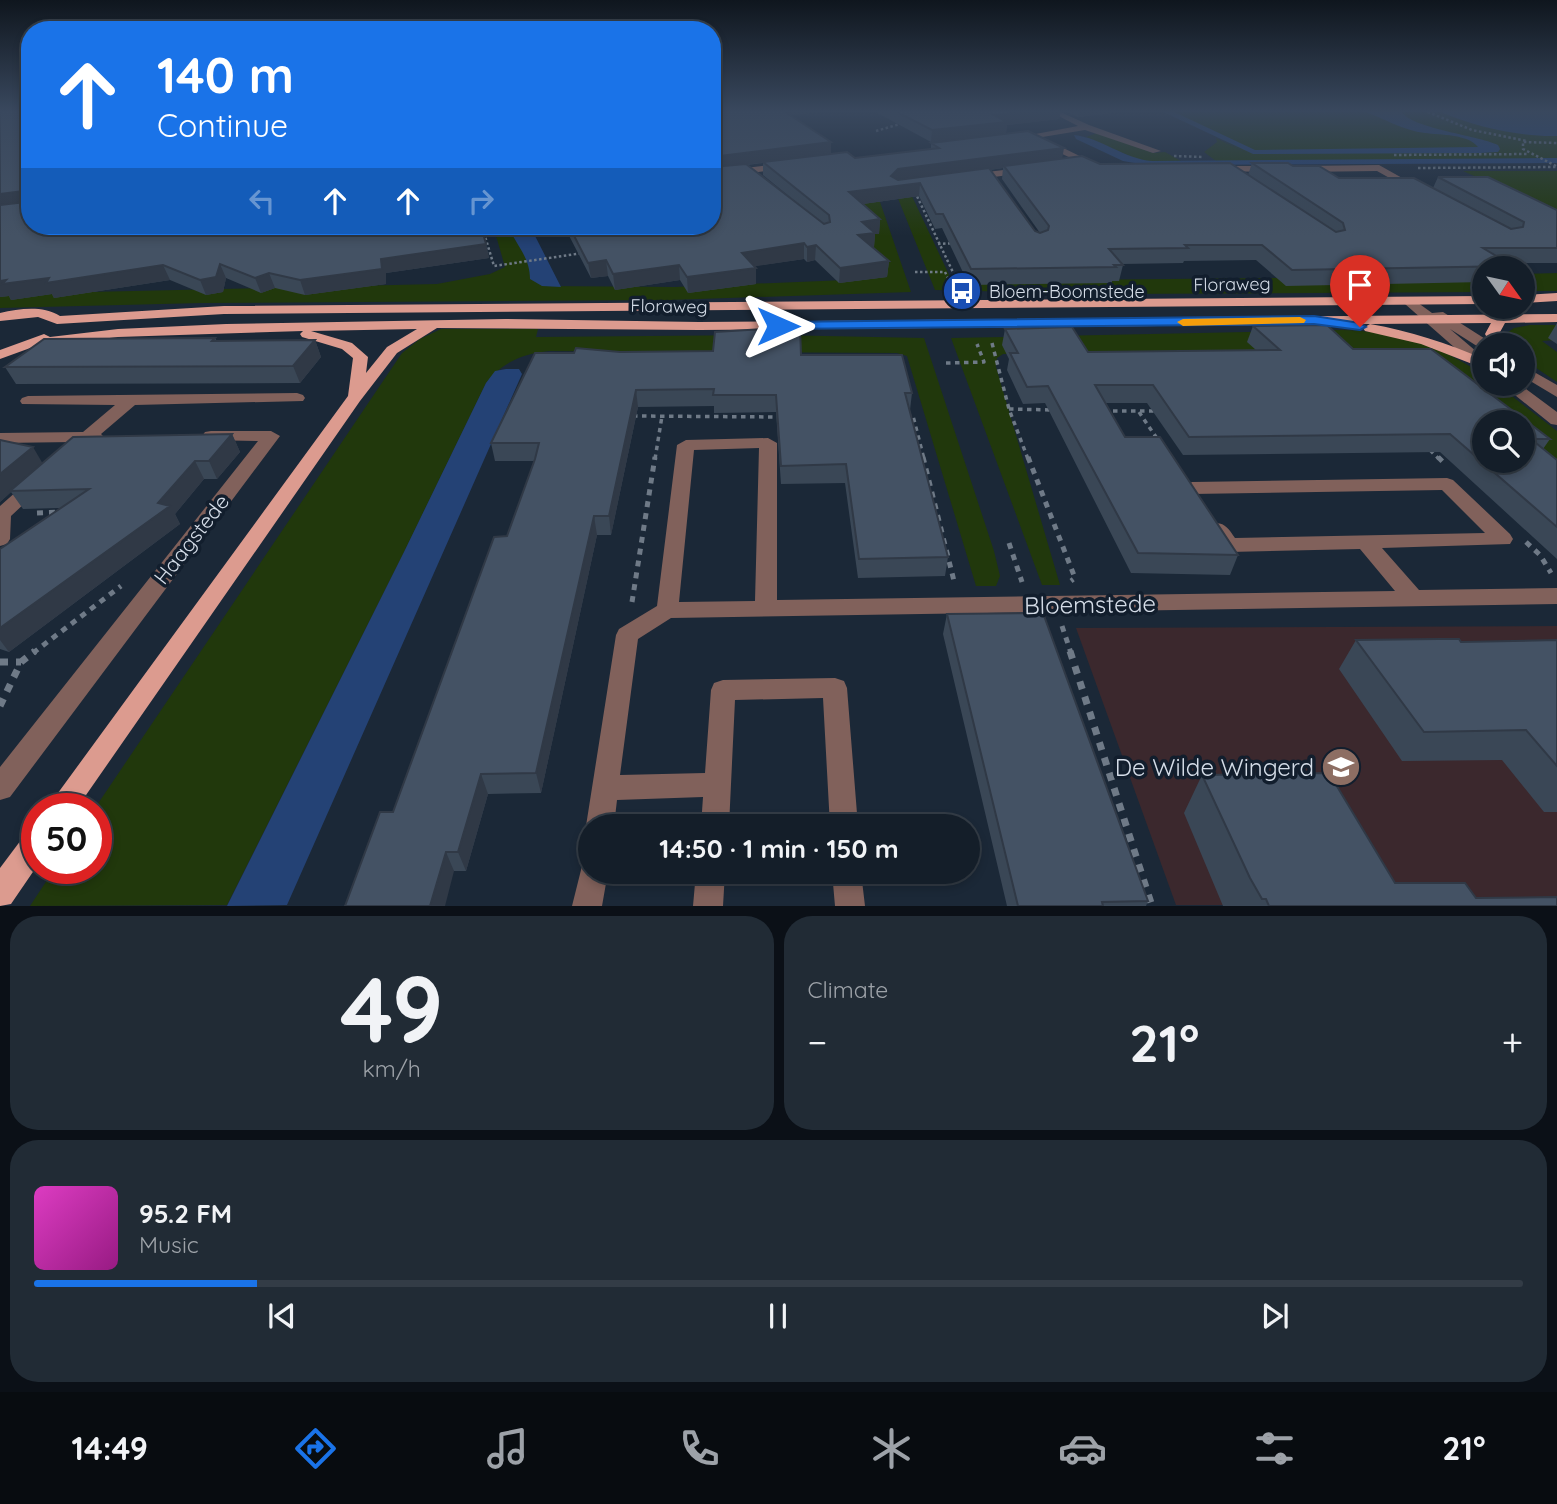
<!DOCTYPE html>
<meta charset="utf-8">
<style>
:root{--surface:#141e29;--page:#212b35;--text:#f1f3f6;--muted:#9da2a8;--line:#333c46;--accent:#1a73e8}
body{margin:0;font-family:Quicksand,sans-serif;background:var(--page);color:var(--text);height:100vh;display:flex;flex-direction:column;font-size:26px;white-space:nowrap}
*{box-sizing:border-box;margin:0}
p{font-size:23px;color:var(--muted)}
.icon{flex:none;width:38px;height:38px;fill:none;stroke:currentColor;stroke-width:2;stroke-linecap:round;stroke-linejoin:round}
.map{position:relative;height:906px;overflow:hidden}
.drawer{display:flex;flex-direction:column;gap:10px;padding:10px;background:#0b1017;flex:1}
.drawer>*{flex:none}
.hud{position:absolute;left:21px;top:21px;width:700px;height:214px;border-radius:28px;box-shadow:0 4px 10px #0003,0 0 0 2px var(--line);background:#1a73e8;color:#fff;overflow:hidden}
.needle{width:46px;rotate:123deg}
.tools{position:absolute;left:1472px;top:256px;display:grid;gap:14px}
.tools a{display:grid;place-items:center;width:63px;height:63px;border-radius:50%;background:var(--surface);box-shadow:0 4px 10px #0003,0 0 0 2px var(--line);font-size:35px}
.speed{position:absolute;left:21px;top:793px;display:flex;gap:14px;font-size:35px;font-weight:700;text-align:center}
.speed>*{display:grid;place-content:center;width:91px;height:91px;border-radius:50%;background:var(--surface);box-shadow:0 4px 10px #0003,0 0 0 2px var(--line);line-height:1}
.speed .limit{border:10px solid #d22;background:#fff;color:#111}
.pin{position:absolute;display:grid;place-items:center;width:60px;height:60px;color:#fff;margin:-72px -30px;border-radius:50% 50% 50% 0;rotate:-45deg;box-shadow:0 0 7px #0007}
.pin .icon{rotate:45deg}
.me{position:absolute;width:77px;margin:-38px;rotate:90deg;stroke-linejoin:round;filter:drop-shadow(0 0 5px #0008)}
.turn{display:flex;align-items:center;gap:24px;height:147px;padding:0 21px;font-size:32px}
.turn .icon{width:91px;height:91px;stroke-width:2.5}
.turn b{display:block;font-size:49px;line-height:60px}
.lanes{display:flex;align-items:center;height:66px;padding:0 21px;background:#0003;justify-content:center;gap:35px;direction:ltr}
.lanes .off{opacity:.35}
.big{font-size:52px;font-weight:800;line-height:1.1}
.drawer .card{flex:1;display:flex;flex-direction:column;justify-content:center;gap:10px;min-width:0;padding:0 24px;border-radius:28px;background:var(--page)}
.drawer .dial{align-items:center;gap:0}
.dial b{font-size:91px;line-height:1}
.song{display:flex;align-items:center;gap:21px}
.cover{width:84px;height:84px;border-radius:10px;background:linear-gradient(135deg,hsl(310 70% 55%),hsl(310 70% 35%))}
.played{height:7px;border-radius:4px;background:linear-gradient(90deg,var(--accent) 15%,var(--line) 15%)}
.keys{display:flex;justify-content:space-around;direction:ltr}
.heat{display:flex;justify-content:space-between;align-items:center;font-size:38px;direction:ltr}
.drawer .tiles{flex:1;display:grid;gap:10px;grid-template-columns:1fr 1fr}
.card:last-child{grid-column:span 2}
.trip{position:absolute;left:578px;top:814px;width:402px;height:70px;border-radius:35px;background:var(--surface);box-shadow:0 4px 10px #0003,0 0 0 2px var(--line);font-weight:800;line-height:70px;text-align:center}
.tabs{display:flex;height:112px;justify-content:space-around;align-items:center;background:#080c10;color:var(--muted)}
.tabs .icon{width:49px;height:49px}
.tabs .active{color:var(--accent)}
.tabs b{font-size:32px;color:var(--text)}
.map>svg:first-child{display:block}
.education{fill:#3b282d}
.green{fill:#21380c}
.water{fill:#244275}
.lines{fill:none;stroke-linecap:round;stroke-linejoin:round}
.path-far3{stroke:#6f7a87;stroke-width:2.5;stroke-dasharray:2.5 2.5;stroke-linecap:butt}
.path-far2{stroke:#6f7a87;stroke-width:3.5;stroke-dasharray:4.5 4.5;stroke-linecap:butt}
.path-far1{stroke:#6f7a87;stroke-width:5;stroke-dasharray:6 6;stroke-linecap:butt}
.path{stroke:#6f7a87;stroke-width:7;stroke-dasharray:8 8;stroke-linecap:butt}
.minor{fill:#81615b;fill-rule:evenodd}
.major{fill:#dc9b8f;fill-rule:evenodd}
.wall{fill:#3a4756;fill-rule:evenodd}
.shaded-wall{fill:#303946}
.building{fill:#445264;stroke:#303946;stroke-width:2;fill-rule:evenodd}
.route{fill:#1a73e8;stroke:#114b97;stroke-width:2}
.slow{fill:#f59e0b}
.labels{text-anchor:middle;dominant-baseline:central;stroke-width:7;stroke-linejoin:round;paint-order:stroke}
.far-street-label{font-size:18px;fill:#d4dce7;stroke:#121e2d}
.far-poi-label{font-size:18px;fill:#d4dce7;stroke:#121e2d;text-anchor:start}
.street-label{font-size:21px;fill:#d4dce7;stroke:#121e2d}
.near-street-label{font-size:24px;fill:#d4dce7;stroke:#121e2d}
.near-poi-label{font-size:24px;fill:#d4dce7;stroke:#121e2d;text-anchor:end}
</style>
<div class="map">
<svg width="1557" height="906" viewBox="0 0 1557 906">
<rect width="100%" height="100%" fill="#1b2837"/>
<path class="education" d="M1557,626V905H1176L1076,628Z"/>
<path class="green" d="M1167,110H1557V161H1216L1204,152L1217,142L1216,138L1247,153Z
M1097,133L1153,153L1165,152L1181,161H1141L1086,137Z
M1463,171H1557V213Z
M910,192L952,281L1484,276V292L1109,294L935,290L897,196Z
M878,196L911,292L669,300L202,303L0,308V294L437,284L490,274L505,267L497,239L490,226H508C512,237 521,245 526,256C532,267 534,276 542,286L675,287L870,279L875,274L860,200Z
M1557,273V291H1523V274Z
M1530,325H1557V340L1542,341L1557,352V382L1523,359L1522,345H1507L1504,335L1514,328Z
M441,329H538L536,337L775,335L924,338L994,551L1000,576L996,586H976L907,356L897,353L549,351C522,354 503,362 486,383L404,552L227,905L30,906L55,868H96L95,808L402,353L420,339Z
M1343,330C1402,332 1434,343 1484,375V383H1495L1557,431V463L1523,435L1522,422L1259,354L1142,351L1003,354L997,358L996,367L1060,585H1042L951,338Z"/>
<path class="water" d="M1159,110H1170L1255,150L1478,147C1468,134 1441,135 1425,133C1404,131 1381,117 1361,110H1401C1407,128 1477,135 1498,145L1500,149L1498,152L1480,153L1253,154Z
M1443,110L1510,112L1557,110V136C1520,137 1477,127 1443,113Z
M1074,135C1102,138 1124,159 1152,161L1543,158H1557V163L1146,165L1123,161L1076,139Z
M508,226H530L561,287L542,286L530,279C530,257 516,245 508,226Z
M506,369H519L522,374L287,905L227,906L404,552L486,383L495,371Z"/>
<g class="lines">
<path class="path-far3" d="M1423,110L1472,130L1527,141
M876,131L900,124
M1394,155L1529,154
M1174,156L1204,157
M1556,166L1523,149V142L1557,143
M1418,168L1557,167
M915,192L959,285
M484,233L494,266L583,253
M479,234L484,233L482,226
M938,244L955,243
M915,272H945L952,286"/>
<path class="path-far2" d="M992,343L1009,409L1028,459
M946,363L984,362L977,344
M1009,409L1054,410
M1104,411H1159
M1139,412L1158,440
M633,416L782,417
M906,416H913L924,459
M1430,450L1439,459
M655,459L662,416"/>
<path class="path-far1" d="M923,457L954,581
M1028,457L1075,578L1071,581
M1438,457L1444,463
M37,513L60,512
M1526,542L1540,555L1551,573
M1009,543L1022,582
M632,602L655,457
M1062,626L1071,653
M33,653L121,586"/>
<path class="path" d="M1070,651L1152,906
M0,662H21
M0,706L21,662L35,651"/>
<path class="minor" d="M1047,110H1056L1089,125L1161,151L1153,153L1085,130L1030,139V135L1078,126Z
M1039,139H1045L1100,166L1092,168L1039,143Z
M786,163L789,164V168L712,178V172Z
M1379,165L1420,188L1411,190L1377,171L1301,172L1296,169L1301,166Z
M1217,166H1273L1278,169L1273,172L1214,171L1212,169Z
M1027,167L1030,168V172L971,180L966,177L971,174Z
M1410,297L1432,313L1443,312L1490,342L1492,345H1484V349L1480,348L1450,329L1484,358V371L1479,369L1405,304V298Z
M1522,365L1557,385V397L1522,376Z
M1500,383H1518L1557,412V425L1551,424Z
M297,393L303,395L305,398L303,401L135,405L101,434L104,437L101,441L82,447L74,442L0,443V433L83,432L115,405L22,404L20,401L22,398L28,396Z
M211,431H271L280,436L10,797L0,800V767L258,441L205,440L202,436L205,432Z
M768,438L777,443V600L1395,591L1360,549L1229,552L1222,550L1208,529L1211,524C1224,521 1228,528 1235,538L1485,533L1442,490L1192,494L1183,488L1192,482L1447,478L1453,480L1510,534L1513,539L1510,544L1382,548L1419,590L1557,588V604L671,618L638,639L620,775L705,773L711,690L714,683L723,680L835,678L844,681L847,688L858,826H830L823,698L735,700L729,826H701L703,797L617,800L614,826H590V834L586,826L616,635L619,629L657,606L677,445L686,440ZM759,448L755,601L679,602L694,450Z
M33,481L42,487L11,516L10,539L7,544L0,546V506L26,483Z
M590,859V872H608L602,906H572L583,862Z
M696,872H725L723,906H693Z
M832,872H861L865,906H835Z"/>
<path class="major" d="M1557,293V301L1522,303V295Z
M1484,296V304L224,314L57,324L38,317L0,321V313C20,309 41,305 60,316L224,306Z
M1557,314V322L1505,323L1499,334L1505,345H1491L1485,334L1491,323L1370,324C1410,331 1447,343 1484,359V367H1480L1421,344L1365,331L1363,328L1370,324L699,330L437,328L397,353L360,401L77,808H47L348,396L353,358L342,349L302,337L300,334L303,331L118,337L33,347L0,359V350L44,334L50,337L118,329L226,324L505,319L699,322ZM417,329L387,347L366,373L368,357L352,343L311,331Z
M37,829V866L11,904L0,906V868L27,832Z"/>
</g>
<path class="wall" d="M0,110H30V226L384,228L486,244L489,258L386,273V284L305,295L275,288L261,293L226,278L223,292L206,295L170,280L54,298L52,294L11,300L9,296L0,297Z
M712,110H841L790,115L831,142V154L855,158L931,149V143L1062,158L1100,164L1248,175L1252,163L1293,166L1339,178L1433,188L1438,177L1557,210V263H1508L1513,266L1512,268H1484V282L1286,286L1256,260L1184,261L1183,263L1122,264L1123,265L1119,281H1112V283L969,285L942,228L935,229L919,196L863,204L880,219L879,234H875L874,247L873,248L889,261L887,277L839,283L815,260L807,262L804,259L754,266L756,268V284L688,293L680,280L615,290L608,276L591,278L564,226H634L637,233L647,234L641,226H712ZM763,163V175L802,207L747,165ZM1003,168L1002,179L1040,233L1035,231L990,170Z
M872,110H1061L1059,119L1007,125L1006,133L931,142Z
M1061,110H1129V111L1078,117Z
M1557,323V344L1548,338Z
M1253,326L1353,349L1550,439L1543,449L1557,460V559L1440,452L1183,455L1147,403H1105L1125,437L1238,555L1230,575L1131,573L1045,403L1023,404L1007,370L1009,359L1002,345L1005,329L1088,352L1256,350L1247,342Z
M215,338L217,341L315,340L321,357L300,383L16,384L5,367Z
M620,352L801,355L912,393L910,410L948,557L945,576L858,578L845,483L781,484L776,412L714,413V406L638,407L611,535H597L541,793L488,794L466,871H454L393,812L507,536L535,461H495L491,443Z
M232,434L240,452L217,479H204L175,514L180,524L9,652L0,649V549L60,508L23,509L11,492L0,502V440L43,463Z
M947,614L1148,901L1146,906H1007L943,634Z
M1356,640L1461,642L1557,640V812H1544L1502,760L1402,761L1339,669Z
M1202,775L1395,883L1476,898L1557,906H1223L1184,813Z"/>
<path class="shaded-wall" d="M778,110H841L790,115Z
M1046,110H1061L1059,119L1007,125L1006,133L931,142L932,130L994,115Z
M1079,110H1129V111L1078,117Z
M831,142V154L712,169V157Z
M1064,148L1062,160L1004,166L1003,168L897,182L920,183L919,196L849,206V192L891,176L898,169Z
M23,191L30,204L0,207V194Z
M880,219L879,234H875L874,247L857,250L858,235L862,222Z
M804,243V259L743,268L742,253Z
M486,244L489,258L386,273V284L305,295L300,280L381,259Z
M816,245L815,260L807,262V247Z
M606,260L608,276L591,278L588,263Z
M889,261L887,277L839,283L840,268Z
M220,264L226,278L223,292L206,295L200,280Z
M163,265L170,280L54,298L52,294L11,300L9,296L0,297V281L49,278Z
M679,265L680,280L615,290L613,274Z
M756,268V284L688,293L687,277Z
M269,273L275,288L261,293L255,278Z
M315,340L321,357L300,383L293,366Z
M636,390L638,407L611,535L609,516Z
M232,434L240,452L217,479L209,461Z
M33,447L43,464L10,491L11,492L0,502V474Z
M195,461L204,479L175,514L180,524L9,652L0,640V628L158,503Z
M594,516L597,535L541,793L536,773Z
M481,774L488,794L466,871L458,852Z
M446,852L454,871L445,906H430Z"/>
<path class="building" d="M15,110H30V226H380V228L394,230L395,226H481L486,244L381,259L382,269L300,280L269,273L255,278L220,264L216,277L200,280L163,265L46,283L49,278L2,284L6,280L0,281V205L25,202L26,194L23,191L0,194V111Z
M712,110H782L831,142L712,157Z
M893,110H1047L994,115L1007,122L932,130Z
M1028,131L1064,148L898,169L891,176L898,180L989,168L1035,231L1040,233L1048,230L1049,226L1004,166L1082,156L1100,164L1230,163L1336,232L1345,230L1343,223L1252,163H1288L1293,166H1319L1339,178H1414L1511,229L1523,227L1524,222L1438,177H1488L1557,210V248H1483L1513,266L1292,270L1262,245H1185L1188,248L1109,249L1123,265H1114L1116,267L971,269L943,214H936L920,183L849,192L880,219L862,222L875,233L858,235L889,261L840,268L816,245L807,247L804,243L742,253L756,268L687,277L679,265L613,274L606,260L588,263L569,226H634L637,233L648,234L652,228L650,226H712V167L746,164L824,224L830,222L829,215L763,162L847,152L855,158L939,148L931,143Z
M1327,325L1353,349H1431L1550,439H1531L1557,460V527L1450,434L1189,437L1153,385H1095L1125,437H1160L1238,555L1138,553L1048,386L1027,387L1010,353H1018L1005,329L1072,327L1088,352L1280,350L1253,326ZM1484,422H1522V460H1484Z
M800,327L801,355H902L912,393H905L948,557L859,559L846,464L781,466L776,395H713L714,389L636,390L609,516H594L536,773L481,774L458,852H446L430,906H345L380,812H393L494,537L507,536L535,459L539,443H491L535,353H574L576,348L620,352L713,351L715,332Z
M215,338L212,341L315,340L293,366L5,367L44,339Z
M232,434L209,461H195L158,503L170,506L0,628V549L89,489L10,491L73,437Z
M0,440L33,447L0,474Z
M1043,613L1148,901L1102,902L1103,906H1018L947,614Z
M1438,639H1459L1461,642L1557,640V766L1526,730L1424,732L1356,640Z
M1329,773L1395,883H1465L1476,898L1557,897V906H1269L1266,899H1262L1250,878L1202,775Z"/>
<linearGradient id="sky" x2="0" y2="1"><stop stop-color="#0f161e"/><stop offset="0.47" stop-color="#39485e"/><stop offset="1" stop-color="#39485e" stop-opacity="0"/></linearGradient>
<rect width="1557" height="236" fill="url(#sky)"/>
<path class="route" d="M1314,316L1360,323L1366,327L1360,330L1314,324L778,329L772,326L778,322Z"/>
<path class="slow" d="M1300,317L1306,320L1304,323L1183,326L1177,322L1183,319Z"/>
<defs>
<g id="bus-disc" transform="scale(2.0125)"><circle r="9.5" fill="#1a4fb4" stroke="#121e2d"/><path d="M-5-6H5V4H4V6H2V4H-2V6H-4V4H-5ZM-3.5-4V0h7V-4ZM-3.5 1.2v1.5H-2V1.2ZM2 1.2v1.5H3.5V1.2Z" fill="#fff"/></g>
<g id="school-disc" transform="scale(2.0125)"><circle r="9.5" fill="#8d6e63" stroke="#121e2d"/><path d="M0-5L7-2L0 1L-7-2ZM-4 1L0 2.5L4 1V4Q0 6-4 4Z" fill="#fff"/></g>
</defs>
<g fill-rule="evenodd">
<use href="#bus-disc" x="962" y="291"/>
<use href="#school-disc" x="1341" y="767"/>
</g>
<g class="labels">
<g class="far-street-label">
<text transform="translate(1232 284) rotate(-1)">Floraweg</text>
<text transform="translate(669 306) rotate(1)">Floraweg</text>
</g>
<g class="far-poi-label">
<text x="989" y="291">Bloem-Boomstede</text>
</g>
<g class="street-label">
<text transform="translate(191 539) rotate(-52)">Haagstede</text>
</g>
<g class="near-street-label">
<text transform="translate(1090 604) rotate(-1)">Bloemstede</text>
</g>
<g class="near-poi-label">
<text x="1314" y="767">De Wilde Wingerd</text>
</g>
</g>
</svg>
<div class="tools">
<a><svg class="needle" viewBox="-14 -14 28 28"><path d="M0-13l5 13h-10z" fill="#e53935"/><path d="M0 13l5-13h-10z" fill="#9da2a8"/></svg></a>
<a><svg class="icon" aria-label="sound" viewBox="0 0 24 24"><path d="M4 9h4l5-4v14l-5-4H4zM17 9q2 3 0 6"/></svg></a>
<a><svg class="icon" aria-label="search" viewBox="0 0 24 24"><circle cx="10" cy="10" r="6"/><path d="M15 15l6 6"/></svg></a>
</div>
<div class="speed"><div class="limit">50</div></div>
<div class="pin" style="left:1360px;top:327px;background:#d93025"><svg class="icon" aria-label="arrive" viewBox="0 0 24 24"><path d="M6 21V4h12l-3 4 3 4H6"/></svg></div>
<svg class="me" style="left:778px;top:326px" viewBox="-20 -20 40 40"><path d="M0-17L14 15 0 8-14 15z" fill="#1a73e8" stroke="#fff" stroke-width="4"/></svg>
<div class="trip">14:50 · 1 min · 150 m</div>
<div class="hud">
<div class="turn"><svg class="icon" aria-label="ahead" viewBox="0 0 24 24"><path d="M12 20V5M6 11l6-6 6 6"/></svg><div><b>140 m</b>Continue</div></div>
<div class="lanes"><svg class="icon off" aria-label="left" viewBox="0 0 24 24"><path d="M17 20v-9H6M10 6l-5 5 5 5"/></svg><svg class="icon" aria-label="ahead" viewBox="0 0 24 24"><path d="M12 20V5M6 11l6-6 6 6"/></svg><svg class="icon" aria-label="ahead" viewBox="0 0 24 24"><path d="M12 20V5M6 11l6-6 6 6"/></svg><svg class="icon off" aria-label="right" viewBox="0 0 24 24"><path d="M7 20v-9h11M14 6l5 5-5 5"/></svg></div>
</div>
</div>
<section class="drawer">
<div class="tiles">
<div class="card dial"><b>49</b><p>km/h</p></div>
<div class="card"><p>Climate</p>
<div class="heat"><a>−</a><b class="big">21°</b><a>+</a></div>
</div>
<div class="card">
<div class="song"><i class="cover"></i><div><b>95.2 FM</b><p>Music</p></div></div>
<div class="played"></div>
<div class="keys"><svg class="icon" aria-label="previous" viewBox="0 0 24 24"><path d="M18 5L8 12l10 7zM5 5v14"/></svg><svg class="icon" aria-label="pause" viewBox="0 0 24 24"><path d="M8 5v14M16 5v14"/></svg><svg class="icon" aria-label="next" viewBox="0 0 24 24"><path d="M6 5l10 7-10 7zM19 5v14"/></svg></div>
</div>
</div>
</section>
<nav class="tabs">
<b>14:49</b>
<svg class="icon active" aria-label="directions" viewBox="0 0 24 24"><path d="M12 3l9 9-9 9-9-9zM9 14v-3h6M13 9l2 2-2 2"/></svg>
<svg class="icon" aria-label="music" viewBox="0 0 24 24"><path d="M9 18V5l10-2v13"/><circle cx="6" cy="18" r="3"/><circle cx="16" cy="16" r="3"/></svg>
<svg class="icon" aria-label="phone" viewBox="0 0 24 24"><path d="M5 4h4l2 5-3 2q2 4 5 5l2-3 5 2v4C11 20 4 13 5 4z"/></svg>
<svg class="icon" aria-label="climate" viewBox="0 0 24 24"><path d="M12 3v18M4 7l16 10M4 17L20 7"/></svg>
<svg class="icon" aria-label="car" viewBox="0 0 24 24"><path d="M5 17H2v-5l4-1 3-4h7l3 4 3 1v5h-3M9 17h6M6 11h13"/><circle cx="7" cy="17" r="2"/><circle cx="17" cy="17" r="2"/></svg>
<svg class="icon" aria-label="filters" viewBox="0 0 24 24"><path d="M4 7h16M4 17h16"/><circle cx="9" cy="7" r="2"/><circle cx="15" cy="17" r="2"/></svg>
<b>21°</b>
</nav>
